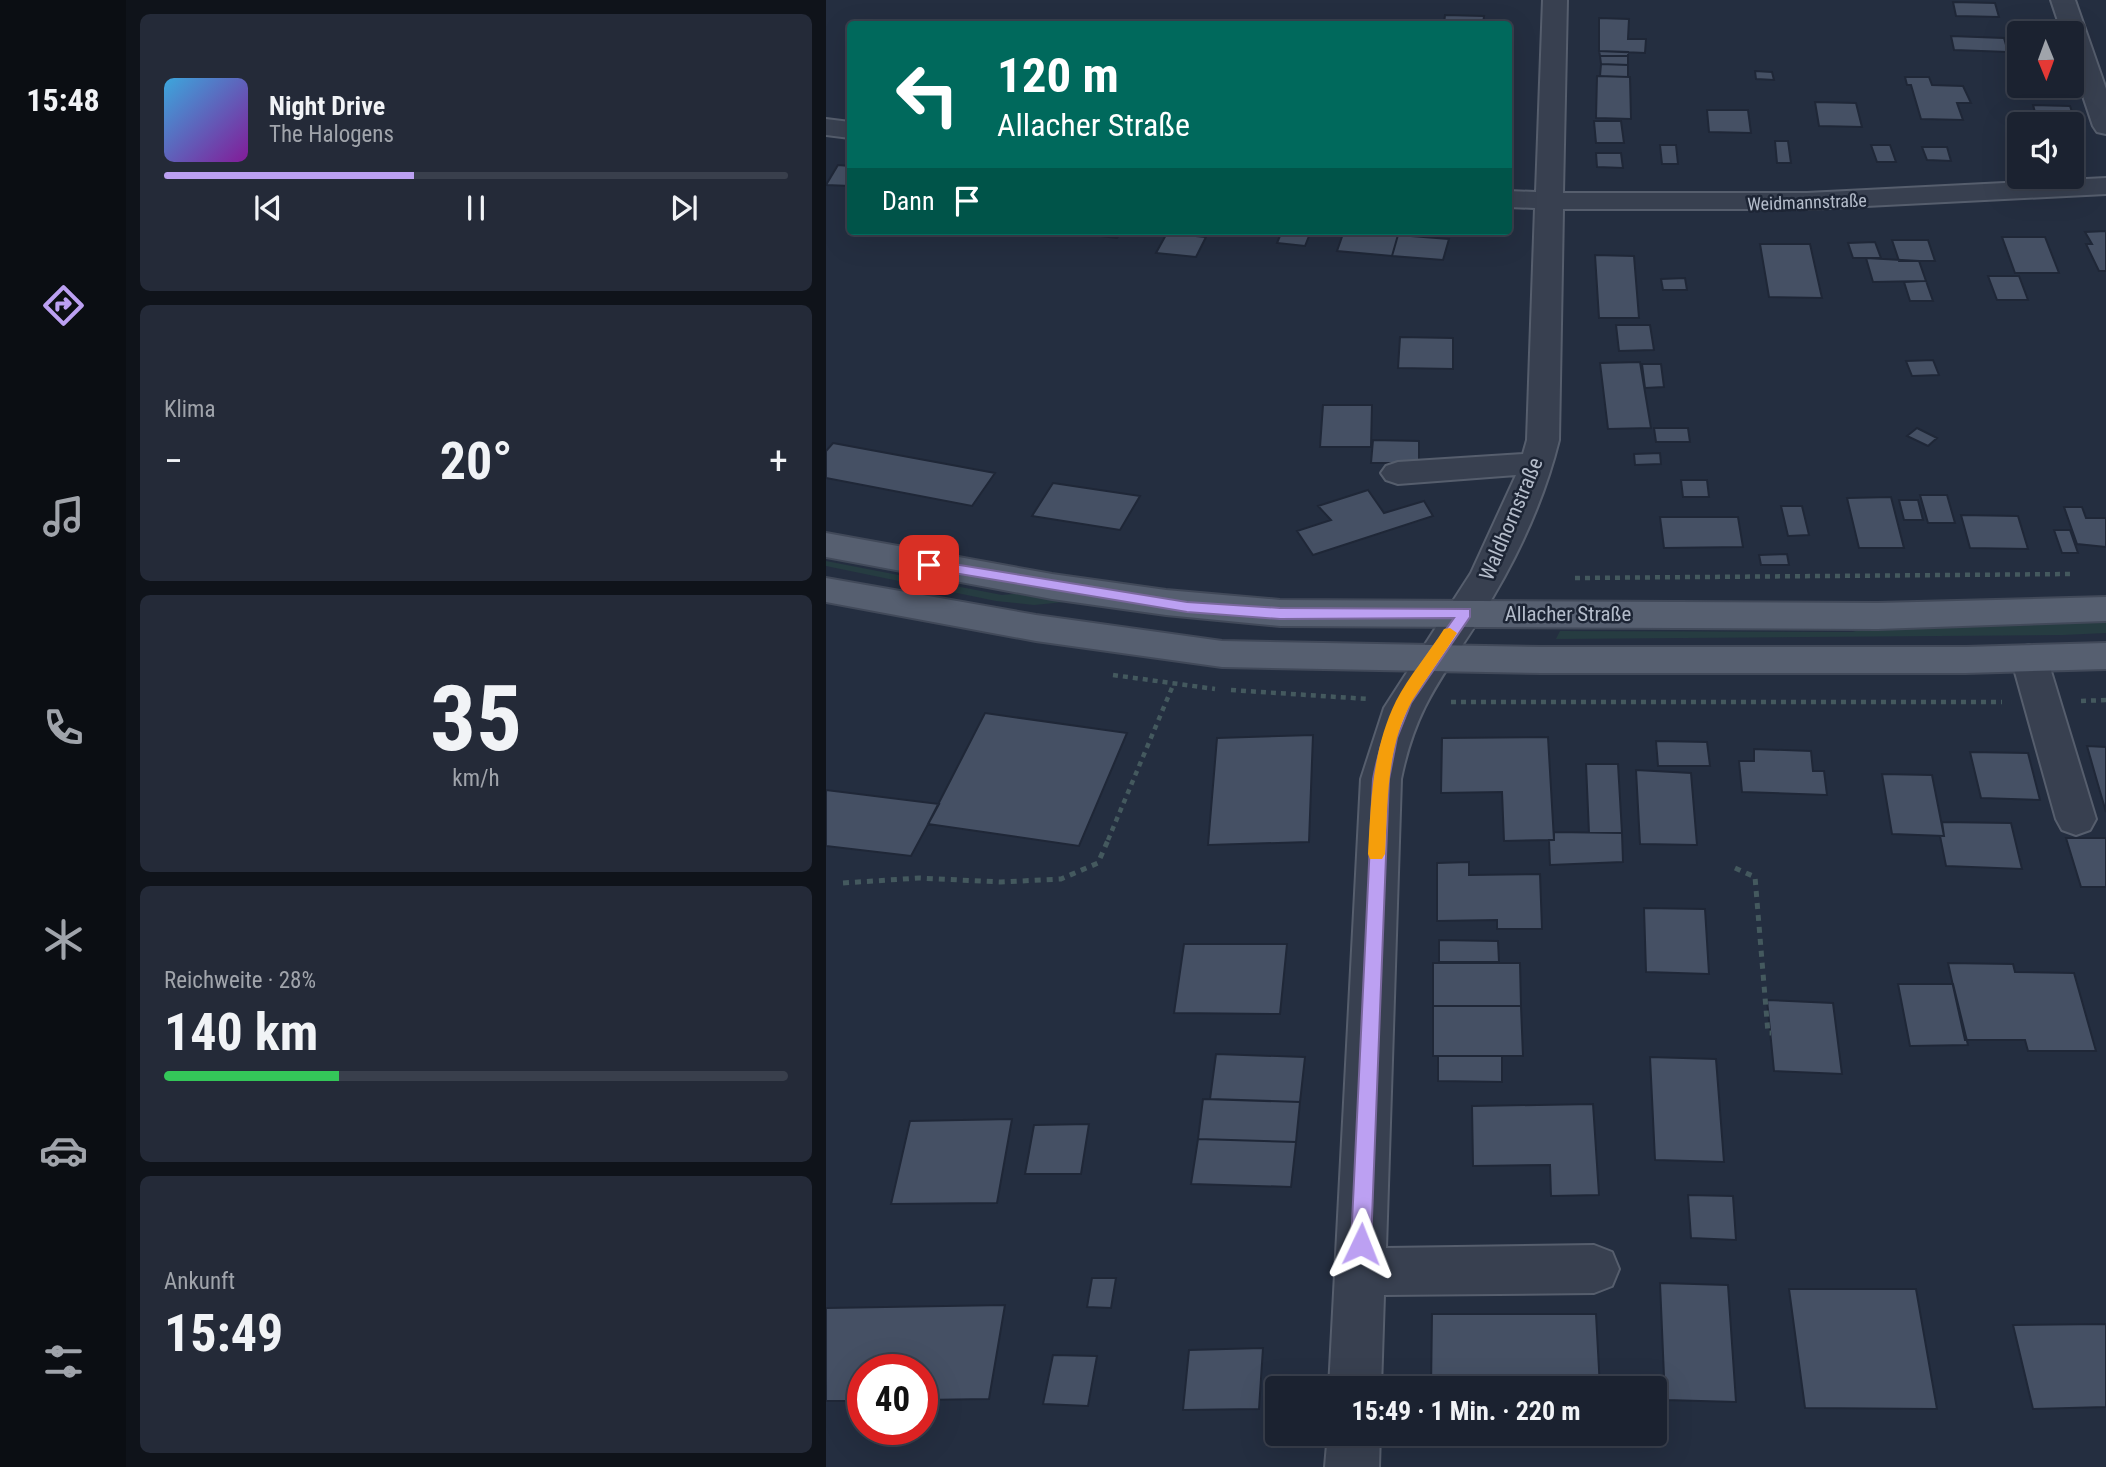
<!DOCTYPE html>
<html lang="de">
<meta charset="utf-8">
<style>
:root{--surface:#1b2230;--page:#242a38;--text:#f1f3f6;--muted:#a0a4ab;--line:#393f4c;--accent:#bca0f2}
body{margin:0;font-family:"Roboto Condensed",sans-serif;background:var(--page);color:var(--text);height:100vh;display:flex;flex-direction:column;font-size:26px;white-space:nowrap}
*{box-sizing:border-box;margin:0}
p{font-size:23px;color:var(--muted)}
.icon{flex:none;width:38px;height:38px;fill:none;stroke:currentColor;stroke-width:2;stroke-linecap:round;stroke-linejoin:round}
.map{position:relative;flex:1;overflow:hidden}
.details{display:flex;flex-direction:column;gap:14px;padding:14px;background:#0f131a;width:700px}
.details>*{flex:none}
.guide{position:absolute;left:21px;top:21px;width:665px;height:214px;border-radius:7px;box-shadow:0 7px 28px #0002,0 0 0 2px var(--line);background:#00695c;color:#fff;overflow:hidden}
.needle{width:46px;rotate:179deg}
.buttons{position:absolute;left:1181px;top:21px;display:grid;gap:14px}
.buttons a{display:grid;place-items:center;width:77px;height:77px;border-radius:7px;background:var(--surface);box-shadow:0 7px 28px #0002,0 0 0 2px var(--line);font-size:35px}
.speed{position:absolute;left:21px;top:1354px;display:flex;gap:14px;font-size:35px;font-weight:700;text-align:center}
.speed>*{display:grid;place-content:center;width:91px;height:91px;border-radius:50%;background:var(--surface);box-shadow:0 7px 28px #0002,0 0 0 2px var(--line);line-height:1}
.speed .limit{border:10px solid #d22;background:#fff;color:#111}
.pin{position:absolute;display:grid;place-items:center;width:60px;height:60px;color:#fff;margin:-30px;border-radius:14px;box-shadow:0 4px 10px #0006}
.me{position:absolute;width:77px;margin:-38px;rotate:2deg;stroke-linejoin:round;filter:drop-shadow(0 0 5px #0008)}
.turn{display:flex;align-items:center;gap:24px;height:147px;padding:0 35px;font-size:32px}
.turn .icon{width:91px;height:91px;stroke-width:2.5}
.turn b{display:block;font-size:49px;line-height:60px}
.then{display:flex;align-items:center;height:66px;padding:0 35px;background:#0003;gap:14px;font-size:26px}
.big{font-size:52px;font-weight:700;line-height:1.1}
.details .tile{flex:1;display:flex;flex-direction:column;justify-content:center;gap:10px;min-width:0;padding:0 24px;border-radius:10px;background:var(--page)}
.details .dial{align-items:center;gap:0}
.dial b{font-size:91px;line-height:1}
.song{display:flex;align-items:center;gap:21px}
.cover{width:84px;height:84px;border-radius:10px;background:linear-gradient(135deg,hsl(200 70% 55%),hsl(290 70% 35%))}
.played{height:7px;border-radius:4px;background:linear-gradient(90deg,var(--accent) 40%,var(--line) 40%)}
.keys{display:flex;justify-content:space-around;direction:ltr}
.heat{display:flex;justify-content:space-between;align-items:center;font-size:38px;direction:ltr}
.charge{height:10px;border-radius:5px;background:linear-gradient(90deg,#34c759 28%,var(--line) 0)}
.trip{position:absolute;left:439px;top:1376px;width:402px;height:70px;border-radius:7px;background:var(--surface);box-shadow:0 7px 28px #0002,0 0 0 2px var(--line);font-weight:700;line-height:70px;text-align:center}
main{display:flex;flex:1;min-height:0}
.dock{display:flex;flex-direction:column;width:126px;justify-content:space-around;align-items:center;background:#0b0e13;color:var(--muted)}
.dock .icon{width:49px;height:49px}
.dock .current{color:var(--accent)}
.dock b{font-size:32px;color:var(--text)}
.map>svg:first-child{display:block}
.green{fill:#263c41}
.building{fill:#455064;stroke:#1f2737;stroke-width:2}
.lines{fill:none;stroke-linecap:round;stroke-linejoin:round}
.minor-casing{stroke:#565e6d;stroke-width:4}
.major-casing{stroke:#414959;stroke-width:4}
.path-far1{stroke:#44595e;stroke-width:4.5;stroke-dasharray:5 5;stroke-linecap:butt}
.path{stroke:#44595e;stroke-width:5;stroke-dasharray:6 6;stroke-linecap:butt}
.minor{fill:#384050;fill-rule:evenodd}
.major{fill:#565f70;fill-rule:evenodd}
.route{fill:#bca0f2;stroke:#7a689d;stroke-width:2}
.slow{fill:#f59e0b}
.labels{text-anchor:middle;dominant-baseline:central;stroke-width:5;stroke-linejoin:round;paint-order:stroke}
.far-street-label{font-size:18px;fill:#b4bcca;stroke:#1d2535}
.street-label{font-size:21px;fill:#b4bcca;stroke:#1d2535}
</style>
<main>
<nav class="dock">
<b>15:48</b>
<svg class="icon current" aria-label="directions" viewBox="0 0 24 24"><path d="M12 3l9 9-9 9-9-9zM9 14v-3h6M13 9l2 2-2 2"/></svg>
<svg class="icon" aria-label="music" viewBox="0 0 24 24"><path d="M9 18V5l10-2v13"/><circle cx="6" cy="18" r="3"/><circle cx="16" cy="16" r="3"/></svg>
<svg class="icon" aria-label="phone" viewBox="0 0 24 24"><path d="M5 4h4l2 5-3 2q2 4 5 5l2-3 5 2v4C11 20 4 13 5 4z"/></svg>
<svg class="icon" aria-label="climate" viewBox="0 0 24 24"><path d="M12 3v18M4 7l16 10M4 17L20 7"/></svg>
<svg class="icon" aria-label="car" viewBox="0 0 24 24"><path d="M5 17H2v-5l4-1 3-4h7l3 4 3 1v5h-3M9 17h6M6 11h13"/><circle cx="7" cy="17" r="2"/><circle cx="17" cy="17" r="2"/></svg>
<svg class="icon" aria-label="filters" viewBox="0 0 24 24"><path d="M4 7h16M4 17h16"/><circle cx="9" cy="7" r="2"/><circle cx="15" cy="17" r="2"/></svg>
</nav>
<section class="details">
<div class="tile">
<div class="song"><i class="cover"></i><div><b>Night Drive</b><p>The Halogens</p></div></div>
<div class="played"></div>
<div class="keys"><svg class="icon" aria-label="previous" viewBox="0 0 24 24"><path d="M18 5L8 12l10 7zM5 5v14"/></svg><svg class="icon" aria-label="pause" viewBox="0 0 24 24"><path d="M8 5v14M16 5v14"/></svg><svg class="icon" aria-label="next" viewBox="0 0 24 24"><path d="M6 5l10 7-10 7zM19 5v14"/></svg></div>
</div>
<div class="tile"><p>Klima</p>
<div class="heat"><a>−</a><b class="big">20°</b><a>+</a></div>
</div>
<div class="tile dial"><b>35</b><p>km/h</p></div>
<div class="tile"><p>Reichweite · 28%</p><b class="big">140 km</b><div class="charge"></div></div>
<div class="tile"><p>Ankunft</p><b class="big">15:49</b></div>
</section>
<div class="map">
<svg width="1280" height="1467" viewBox="0 0 1280 1467">
<rect width="100%" height="100%" fill="#242e40"/>
<path class="green" d="M0,561L176,595L219,591L525,619L522,627L446,624L249,601L208,605L170,601L0,566Z
M1280,617V633L1237,635L730,639L734,631L1026,632L1072,620Z"/>
<path class="building" d="M1127,2L1169,3L1173,17L1130,16Z
M619,15L658,16L657,24H618Z
M773,18L803,19L802,39H820L819,53L773,51Z
M1125,36L1178,38L1182,52L1128,50Z
M773,51L802,52V56H774Z
M774,56H802V65L775,64Z
M775,64L802,65V77L774,76Z
M929,71L946,72L948,80L930,79Z
M771,76L804,77L805,119L770,118Z
M1079,77H1103L1106,85L1137,86L1145,103H1131L1137,120L1095,119L1085,85H1081Z
M989,102L1030,103L1036,127L993,126Z
M1207,105L1244,106L1250,124L1212,123Z
M881,110H922L925,133L883,132Z
M768,121H795L798,143H770Z
M949,141H962L965,163H951Z
M834,145H850L852,164H836Z
M1045,145H1064L1070,162H1051Z
M1096,147H1121L1125,161L1101,160Z
M770,153H795L797,168L771,167Z
M12,165L24,166V186L0,185Z
M234,231H296L291,238Z
M323,231H383L379,237Z
M456,231H485L479,246L451,243Z
M518,231L572,235L566,256L511,251Z
M1280,231V271H1273L1260,244H1266L1259,232Z
M341,233L379,237H380L370,257L330,253Z
M572,235L623,239L617,260L566,256Z
M1176,237H1219L1233,273H1189Z
M1066,240H1102L1109,261H1073Z
M1049,242L1055,258H1027L1022,243Z
M934,244H984L996,298L943,297Z
M769,255L808,256L813,318H773Z
M1040,258L1093,261L1100,281L1047,282Z
M1162,276H1193L1202,300H1171Z
M859,278L861,290H837L835,279Z
M1100,281L1107,301H1084L1078,282Z
M790,325H824L828,350L793,351Z
M574,337L627,338V369L572,368Z
M1107,360L1113,375L1086,376L1080,361Z
M814,362L825,428L782,429L774,363Z
M816,364H835L838,387L819,388Z
M497,405H546L545,447H494Z
M828,428H862L864,442H830Z
M1091,428L1111,438L1102,446L1081,436Z
M547,440L593,441V463H545Z
M7,443L169,473L146,506L0,478V451Z
M834,453L835,464L809,465L808,454Z
M855,480H881L883,497H857Z
M227,483L314,496L294,530L206,516Z
M542,490L558,513L598,501L607,516L487,555L471,531L505,520L492,506Z
M1094,495H1121L1129,523H1102Z
M1065,497L1078,548H1033L1021,498Z
M1073,500H1092L1097,520H1078Z
M955,506H976L983,535L962,536Z
M1238,507H1256L1260,518H1280V547L1251,544Z
M1135,515L1192,516L1202,549L1144,548Z
M834,517H912L917,547L838,548Z
M1228,530H1244L1252,553H1236Z
M961,554L963,565H935L933,555Z
M159,713L301,733L253,846L102,824Z
M487,735L483,842L382,845L391,738Z
M722,737L728,840L678,841L676,792L615,793L616,738Z
M830,741L881,742L884,766H832Z
M1261,746L1280,747V812L1271,781Z
M928,749L985,751L987,771H998L1001,795L916,792L913,761H928Z
M1144,752L1202,753L1214,800L1155,798Z
M760,764H792L796,833H763Z
M810,770L865,773L871,845L814,844Z
M1056,774L1106,775L1118,836L1066,834Z
M0,790L113,804L85,856L0,846Z
M1116,822L1185,823L1196,869L1120,866L1114,836H1118Z
M728,832L796,833L797,862L724,865L723,840H728Z
M1240,838H1280V887H1255Z
M643,862V875L714,874L716,929H671V920L611,921V863Z
M818,908L879,909L883,974L820,972Z
M613,940L672,941L673,962H613Z
M358,944H461L454,1014L348,1013Z
M607,963H694L695,1006H607Z
M1122,963L1187,964L1189,972L1248,973L1270,1051H1202L1199,1040H1139Z
M1072,984H1127L1142,1045L1084,1046Z
M941,1000L1007,1003L1016,1074L948,1071Z
M607,1006H695L697,1056H607Z
M390,1054L479,1057L474,1102L384,1099Z
M612,1056H676V1082L612,1081Z
M824,1057L890,1059L898,1162L829,1160Z
M377,1099L474,1102L470,1142L372,1139Z
M767,1104L773,1195L725,1196L724,1165L647,1166L646,1106Z
M186,1119L171,1203L65,1204L84,1121Z
M263,1124L255,1174H199L208,1125Z
M372,1139L470,1142L465,1187L365,1184Z
M862,1195L907,1196L910,1240L865,1238Z
M266,1278H290L285,1308L261,1307Z
M834,1283L902,1285L910,1402L839,1400Z
M963,1289H1090L1111,1409L979,1408Z
M179,1305L163,1399L96,1400V1370H37V1401H0V1308Z
M606,1314H770L774,1388H605Z
M1280,1324V1407L1207,1409L1187,1325Z
M437,1348L433,1409L357,1410L363,1350Z
M227,1355L271,1356L262,1406L217,1404Z"/>
<g class="lines">
<g class="minor-casing">
<path id="minor" d="M717,0H741L737,193H981L1280,178V194L981,209H737L733,440C718,501 689,563 654,618C616,678 590,706 575,779L560,1248L768,1245L786,1252L793,1269L786,1286L768,1293L558,1295L555,1388H503L535,779L558,708L645,573L690,475L572,484L560,480L555,473L560,466L572,462L697,454L701,440L709,208L682,207V191L710,192Z
M1225,0H1249L1280,89V134L1271,132L1267,126L1246,63V33H1236Z
M0,119L24,122V138L0,135Z
M1203,645L1216,649L1221,658L1270,819L1264,830L1250,835L1236,830L1230,819L1185,658L1190,649Z
M502,1433H554L553,1467H499Z"/>
</g>
<g class="major-casing">
<path id="major" d="M0,533L226,574L340,590L454,600L1052,603L1280,597V621L1052,629L454,626L340,615L226,599L0,557Z
M0,578L210,615L396,641L716,647H1140L1280,643V669L1140,673H716L396,667L210,641L0,602Z"/>
</g>
<path class="path-far1" d="M749,578L1248,574
M287,675L389,689
M405,690L542,699
M1255,701L1280,700
M625,702H1176
M282,840L348,683"/>
<path class="path" d="M909,868L929,877L942,1033H945
M17,883L93,878L175,882L235,879L272,863L283,838"/>
<use href="#minor" class="minor"/>
<use href="#major" class="major"/>
</g>
<path class="route" d="M103,560L361,602L454,608L644,609V617L585,703L571,738L563,779L545,1244L542,1251L535,1254L528,1251L525,1244L547,779C561,706 586,677 628,618L454,619L361,612L98,568L96,565Z"/>
<path class="slow" d="M624,628L631,633C617,656 600,678 586,701C560,747 562,803 559,854L556,859H544L542,854C545,801 546,750 570,701C583,676 603,653 618,629Z"/>
<g class="labels">
<g class="far-street-label">
<text transform="translate(981 202) rotate(-2)">Weidmannstraße</text>
</g>
<g class="street-label">
<text transform="translate(685 519) rotate(-67)">Waldhornstraße</text>
<text x="742" y="614">Allacher Straße</text>
</g>
</g>
</svg>
<div class="buttons">
<a><svg class="needle" viewBox="-14 -14 28 28"><path d="M0-13l5 13h-10z" fill="#e53935"/><path d="M0 13l5-13h-10z" fill="#a0a4ab"/></svg></a>
<a><svg class="icon" aria-label="sound" viewBox="0 0 24 24"><path d="M4 9h4l5-4v14l-5-4H4zM17 9q2 3 0 6"/></svg></a>
</div>
<div class="speed"><div class="limit">40</div></div>
<div class="pin" style="left:103px;top:565px;background:#d93025"><svg class="icon" aria-label="arrive" viewBox="0 0 24 24"><path d="M6 21V4h12l-3 4 3 4H6"/></svg></div>
<svg class="me" style="left:535px;top:1244px" viewBox="-20 -20 40 40"><path d="M0-17L14 15 0 8-14 15z" fill="#bca0f2" stroke="#fff" stroke-width="4"/></svg>
<div class="trip">15:49 · 1 Min. · 220 m</div>
<div class="guide">
<div class="turn"><svg class="icon" aria-label="left" viewBox="0 0 24 24"><path d="M17 20v-9H6M10 6l-5 5 5 5"/></svg><div><b>120 m</b>Allacher Straße</div></div>
<div class="then">Dann<svg class="icon" aria-label="arrive" viewBox="0 0 24 24"><path d="M6 21V4h12l-3 4 3 4H6"/></svg></div>
</div>
</div>
</main>
